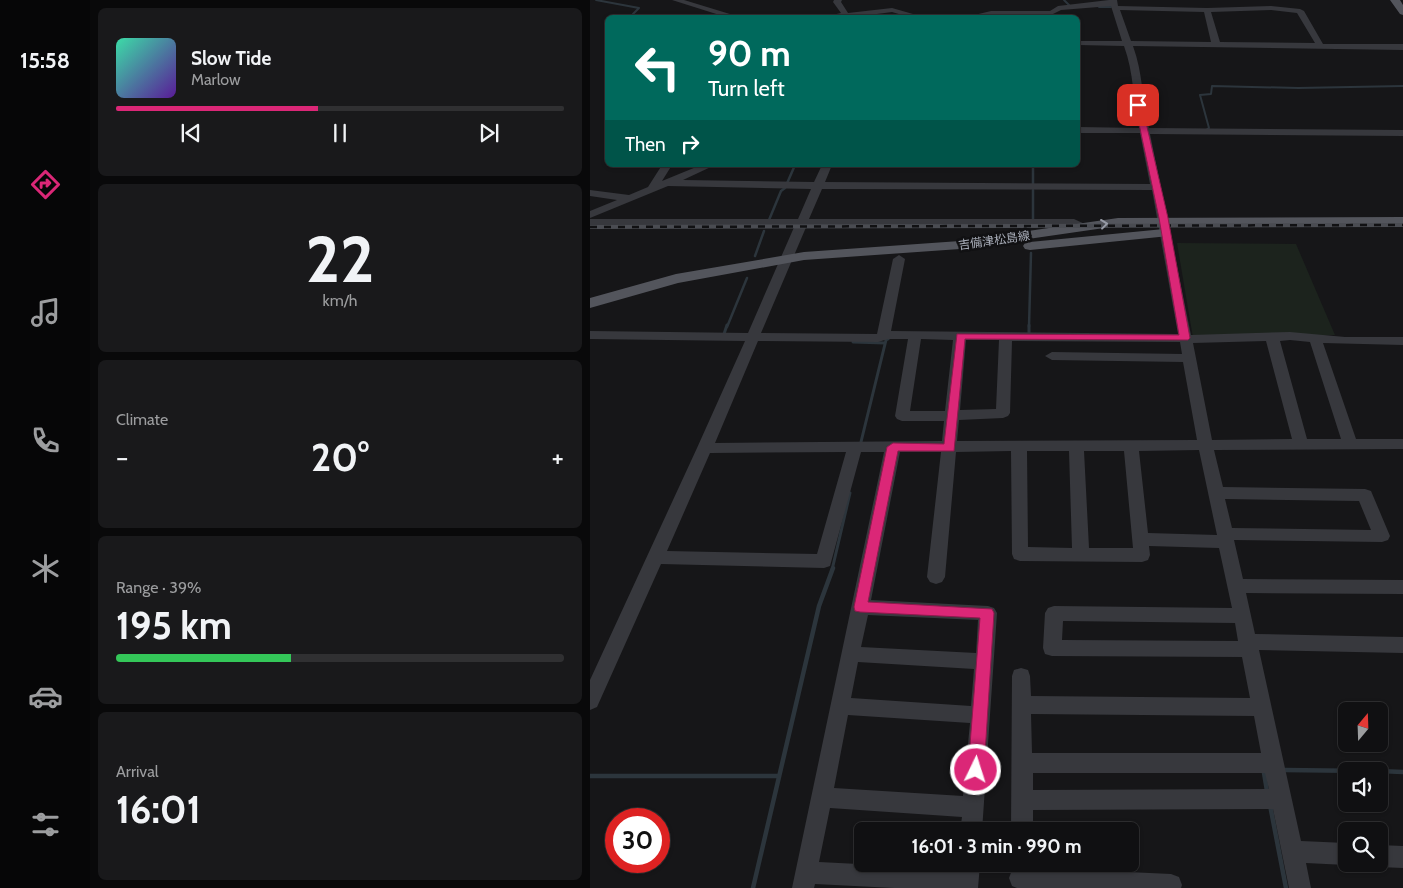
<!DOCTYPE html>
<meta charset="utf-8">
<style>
:root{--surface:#101012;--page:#19191b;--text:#f1f3f6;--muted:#9c9d9f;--line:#303032;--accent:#db2777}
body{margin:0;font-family:Cabin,"Noto Sans JP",sans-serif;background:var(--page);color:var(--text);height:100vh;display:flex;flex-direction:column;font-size:19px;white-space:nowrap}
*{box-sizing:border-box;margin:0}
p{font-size:16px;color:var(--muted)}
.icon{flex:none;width:28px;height:28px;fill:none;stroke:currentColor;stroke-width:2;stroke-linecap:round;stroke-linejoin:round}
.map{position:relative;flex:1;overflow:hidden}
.panel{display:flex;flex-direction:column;gap:8px;padding:8px;background:#09090a;width:500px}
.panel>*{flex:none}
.guide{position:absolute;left:15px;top:15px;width:475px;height:152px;border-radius:8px;box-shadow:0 1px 4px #0004,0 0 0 1px var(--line);background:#00695c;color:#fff;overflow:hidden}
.needle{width:32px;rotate:19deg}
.buttons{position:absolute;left:748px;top:702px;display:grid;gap:10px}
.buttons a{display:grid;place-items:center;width:50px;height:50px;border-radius:8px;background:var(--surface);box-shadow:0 1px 4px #0004,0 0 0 1px var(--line);font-size:25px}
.speed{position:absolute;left:15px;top:808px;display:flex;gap:10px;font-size:25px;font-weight:700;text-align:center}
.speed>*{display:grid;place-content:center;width:65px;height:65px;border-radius:50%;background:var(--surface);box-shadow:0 1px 4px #0004,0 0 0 1px var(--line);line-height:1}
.speed .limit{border:8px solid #d22;background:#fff;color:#111}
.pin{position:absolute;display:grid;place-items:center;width:42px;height:42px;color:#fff;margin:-21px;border-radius:10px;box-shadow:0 2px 8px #0006}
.me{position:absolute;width:55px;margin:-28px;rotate:4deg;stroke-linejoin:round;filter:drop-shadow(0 0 4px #0008)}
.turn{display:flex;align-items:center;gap:18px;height:105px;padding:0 20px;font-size:22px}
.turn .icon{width:65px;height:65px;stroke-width:2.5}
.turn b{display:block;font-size:35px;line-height:42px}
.then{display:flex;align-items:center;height:48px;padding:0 20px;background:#0003;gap:10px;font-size:19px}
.big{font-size:38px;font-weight:700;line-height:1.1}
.panel .widget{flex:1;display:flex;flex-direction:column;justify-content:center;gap:8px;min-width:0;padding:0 18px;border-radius:8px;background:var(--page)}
.panel .dial{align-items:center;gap:0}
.dial b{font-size:65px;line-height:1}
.song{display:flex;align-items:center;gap:15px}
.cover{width:60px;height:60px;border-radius:8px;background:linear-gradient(135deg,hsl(160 70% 55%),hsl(270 70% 35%))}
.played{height:5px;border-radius:2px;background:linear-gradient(90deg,var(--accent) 45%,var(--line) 45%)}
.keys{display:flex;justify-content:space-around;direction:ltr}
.heat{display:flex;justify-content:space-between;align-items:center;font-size:28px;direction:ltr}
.charge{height:8px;border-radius:4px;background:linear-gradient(90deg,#34c759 39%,var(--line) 0)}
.trip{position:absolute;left:264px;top:822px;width:285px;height:50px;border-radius:8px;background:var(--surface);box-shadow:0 1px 4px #0004,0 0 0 1px var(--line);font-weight:700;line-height:50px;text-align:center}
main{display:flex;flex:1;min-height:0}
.tab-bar{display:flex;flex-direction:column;width:90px;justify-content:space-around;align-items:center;background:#060607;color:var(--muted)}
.tab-bar .icon{width:35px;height:35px}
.tab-bar .on{color:var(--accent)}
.tab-bar b{font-size:22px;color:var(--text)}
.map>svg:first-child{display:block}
.green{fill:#1c231d}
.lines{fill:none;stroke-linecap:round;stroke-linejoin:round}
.stream-far3{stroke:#2c353c;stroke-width:2}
.stream-far2{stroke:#2c353c;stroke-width:2.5}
.stream-far1{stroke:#2c353c;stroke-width:3}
.stream{stroke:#2c353c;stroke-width:4.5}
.minor{fill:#37383d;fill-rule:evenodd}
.major{fill:#53555c;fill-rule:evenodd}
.rail-casing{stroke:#4a4c52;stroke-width:4}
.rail{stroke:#111113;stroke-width:2.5;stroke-dasharray:7;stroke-linecap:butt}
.oneway{stroke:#979ba6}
.route{fill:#db2777;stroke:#8e194d}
.labels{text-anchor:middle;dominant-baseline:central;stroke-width:5;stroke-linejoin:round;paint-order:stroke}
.far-street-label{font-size:12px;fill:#a8adb8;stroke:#111113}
</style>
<main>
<nav class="tab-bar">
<b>15:58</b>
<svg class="icon on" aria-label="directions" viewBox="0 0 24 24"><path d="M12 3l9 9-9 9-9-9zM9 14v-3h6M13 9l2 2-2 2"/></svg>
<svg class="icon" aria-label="music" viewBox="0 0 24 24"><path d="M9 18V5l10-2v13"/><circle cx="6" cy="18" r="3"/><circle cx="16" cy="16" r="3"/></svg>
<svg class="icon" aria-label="phone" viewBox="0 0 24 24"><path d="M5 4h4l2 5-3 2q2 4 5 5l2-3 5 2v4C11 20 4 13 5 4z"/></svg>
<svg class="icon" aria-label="climate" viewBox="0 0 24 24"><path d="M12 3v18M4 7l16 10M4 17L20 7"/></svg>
<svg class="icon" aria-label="car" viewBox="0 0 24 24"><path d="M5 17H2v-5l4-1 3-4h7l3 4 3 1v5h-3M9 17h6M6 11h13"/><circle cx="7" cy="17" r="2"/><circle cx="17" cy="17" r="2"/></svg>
<svg class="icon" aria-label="filters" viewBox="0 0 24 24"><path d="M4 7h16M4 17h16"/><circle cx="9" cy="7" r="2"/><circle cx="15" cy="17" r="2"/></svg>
</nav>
<section class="panel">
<div class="widget">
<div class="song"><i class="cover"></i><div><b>Slow Tide</b><p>Marlow</p></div></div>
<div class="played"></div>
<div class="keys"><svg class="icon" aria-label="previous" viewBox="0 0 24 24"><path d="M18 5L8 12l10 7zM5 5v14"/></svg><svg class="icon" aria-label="pause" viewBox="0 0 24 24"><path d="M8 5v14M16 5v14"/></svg><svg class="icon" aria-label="next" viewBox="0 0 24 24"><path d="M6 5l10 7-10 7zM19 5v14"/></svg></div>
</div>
<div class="widget dial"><b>22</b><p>km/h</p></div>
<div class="widget"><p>Climate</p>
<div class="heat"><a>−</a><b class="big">20°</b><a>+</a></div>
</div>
<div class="widget"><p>Range · 39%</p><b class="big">195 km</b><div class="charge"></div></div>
<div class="widget"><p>Arrival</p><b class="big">16:01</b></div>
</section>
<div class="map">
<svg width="813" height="888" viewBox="0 0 813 888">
<rect width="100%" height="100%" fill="#161618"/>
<path class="green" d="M587,243L706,244L745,335L603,338Z"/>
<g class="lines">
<path class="stream-far3" d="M6,0L49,8L43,14L46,16L72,15L82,18
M474,0L480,6
M509,7H521
M616,130L619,128L610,95L621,94L622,86L708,88L813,86"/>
<path class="stream-far2" d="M443,165V186
M443,190V219
M179,220L191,191L195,188L205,165
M165,256L174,231
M137,327L157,278
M439,327L441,253"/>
<path class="stream-far1" d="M134,334L137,325
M439,334V325
M263,342L295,343
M270,446L296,340L298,339
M242,570L260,493"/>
<path class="stream" d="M694,770L778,771
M789,771L813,772
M677,773H674L677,791
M0,776H188
M680,805L696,888
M163,888L229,606L243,568"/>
<path class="minor" d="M82,0H94L153,18H139Z
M244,0H252L251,2L258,13L302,8L337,18H322L302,12L257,18H228L251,13L243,2Z
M519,0H527L528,6L617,8L681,6L710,9L714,11L733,44H813V50L543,46C553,73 552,100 559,128L813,130V136L560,134L601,335L700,332L755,337H813V345L733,343L766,439H813V449L624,450L633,487L775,489L781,491L800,536L798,540L792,542L644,540L653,579L813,580V594L656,593L665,634L813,637V653L669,650L711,841L756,843V864H759L756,865L716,863L721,888H699L683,809L443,810V831H421L422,676L424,670L431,668L438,670L440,676L441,696L660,698L652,657L462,656L455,654L453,648L455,613L458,608L464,606L642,608L629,548L559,546L560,555L558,560L552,562L430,561L424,559L422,554L421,451L366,452L355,577L352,582L346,584L340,582L337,577L351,452H310L281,600L398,606L404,608L407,613L392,831H370L372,817L240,808L229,862L367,869L368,864H390L388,888H304L225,884L224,888H202L294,452H271L240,566L234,568L71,564L7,707L0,710V680L107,448L155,341L0,339V331L158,333L205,225H0V219H208L221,189L78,186L0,218V211L27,200L0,196V190L39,195L58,187L72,165H82L72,181L111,165H125L93,180L224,182L232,165H242L235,182L560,184L550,133H488V127L549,128C543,100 544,73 534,46L488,45V41H532L521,6L471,10L461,15L372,18L401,11H460L468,6ZM530,10L614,12L621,42L541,41ZM681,10L707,13L725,43L630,42L621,12ZM232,189L562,190L588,334L301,331L315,259L309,255L303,259L287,334L171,333L217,225H482L493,229L499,226L484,219H219ZM298,339H318L305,416L307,419L312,421H354L352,441L125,443L168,341L288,342ZM331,339L363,340L355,411H320ZM376,340H409L406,409L370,410ZM700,340L720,342L751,439H717L690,341ZM422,341L590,342L592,354L462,352L455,356L462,360L593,362L607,440L367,441L369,420L413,418L418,416L420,413ZM676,341L702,439L622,440L603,343ZM609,450L627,535L558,533L549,451ZM437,451H479L482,548L438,547ZM494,451H534L543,548H499ZM256,452L227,554L77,551L120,453ZM635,499L769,501L781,530L642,528ZM278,615L388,620L386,653L271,647ZM473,621L645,623L648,641L472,640ZM268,662L384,669L381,706L261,698ZM441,714L664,716L671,753H442ZM258,715L380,723L373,796L244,788ZM443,773H675L679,789L443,790Z
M789,845L813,846V868L789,867L781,864H789Z
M430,867L581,874L589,877L592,885L591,888H427L422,886L419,878L422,870Z"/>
<path class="major" d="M800,0H810L813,5V15L810,14Z
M813,217V225L528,226L370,249L214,260L88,283L0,308V298L86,274L214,252L370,241L528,218Z
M574,229L579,230L581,233L579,236L440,250L435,249L433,246L435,243L440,242Z"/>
<g class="rail-casing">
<path id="rail" d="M0,227L813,225"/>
</g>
<use href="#rail" class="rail"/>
</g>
<defs><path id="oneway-chevron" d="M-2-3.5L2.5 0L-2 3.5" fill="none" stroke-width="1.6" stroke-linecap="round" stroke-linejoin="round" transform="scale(1.25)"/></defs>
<use class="oneway" href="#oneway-chevron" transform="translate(514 224) rotate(-7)"/>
<path class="route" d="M548,103L552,105L578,218L600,338L598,340L375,339L364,451H308L278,602L402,609L404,613L394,770L391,775L386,777L380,775L378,770L390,618L270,612L265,611L264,607L297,447L303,443L354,444L367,334L589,335L569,218L545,105Z"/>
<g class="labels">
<g class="far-street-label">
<text transform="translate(404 240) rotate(-8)">吉備津松島線</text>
</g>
</g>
</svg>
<div class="buttons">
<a><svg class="needle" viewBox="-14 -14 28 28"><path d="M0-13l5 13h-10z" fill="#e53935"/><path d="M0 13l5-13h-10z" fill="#9c9d9f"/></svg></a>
<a><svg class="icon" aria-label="sound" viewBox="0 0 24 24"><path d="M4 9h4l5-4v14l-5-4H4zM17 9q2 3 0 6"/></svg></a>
<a><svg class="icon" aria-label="search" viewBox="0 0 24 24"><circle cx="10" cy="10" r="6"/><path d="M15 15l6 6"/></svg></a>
</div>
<div class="speed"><div class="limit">30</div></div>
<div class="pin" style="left:548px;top:105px;background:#d93025"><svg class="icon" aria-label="arrive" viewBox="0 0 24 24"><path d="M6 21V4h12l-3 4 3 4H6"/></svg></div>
<svg class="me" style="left:386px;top:770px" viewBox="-20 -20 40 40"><circle r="17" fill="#db2777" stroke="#fff" stroke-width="3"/><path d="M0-11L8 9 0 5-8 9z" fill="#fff"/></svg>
<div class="trip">16:01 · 3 min · 990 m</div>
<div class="guide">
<div class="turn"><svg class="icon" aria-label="left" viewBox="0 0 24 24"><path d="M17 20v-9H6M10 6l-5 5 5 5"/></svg><div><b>90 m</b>Turn left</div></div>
<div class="then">Then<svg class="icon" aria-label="right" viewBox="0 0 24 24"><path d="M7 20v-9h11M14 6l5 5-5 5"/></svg></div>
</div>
</div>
</main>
